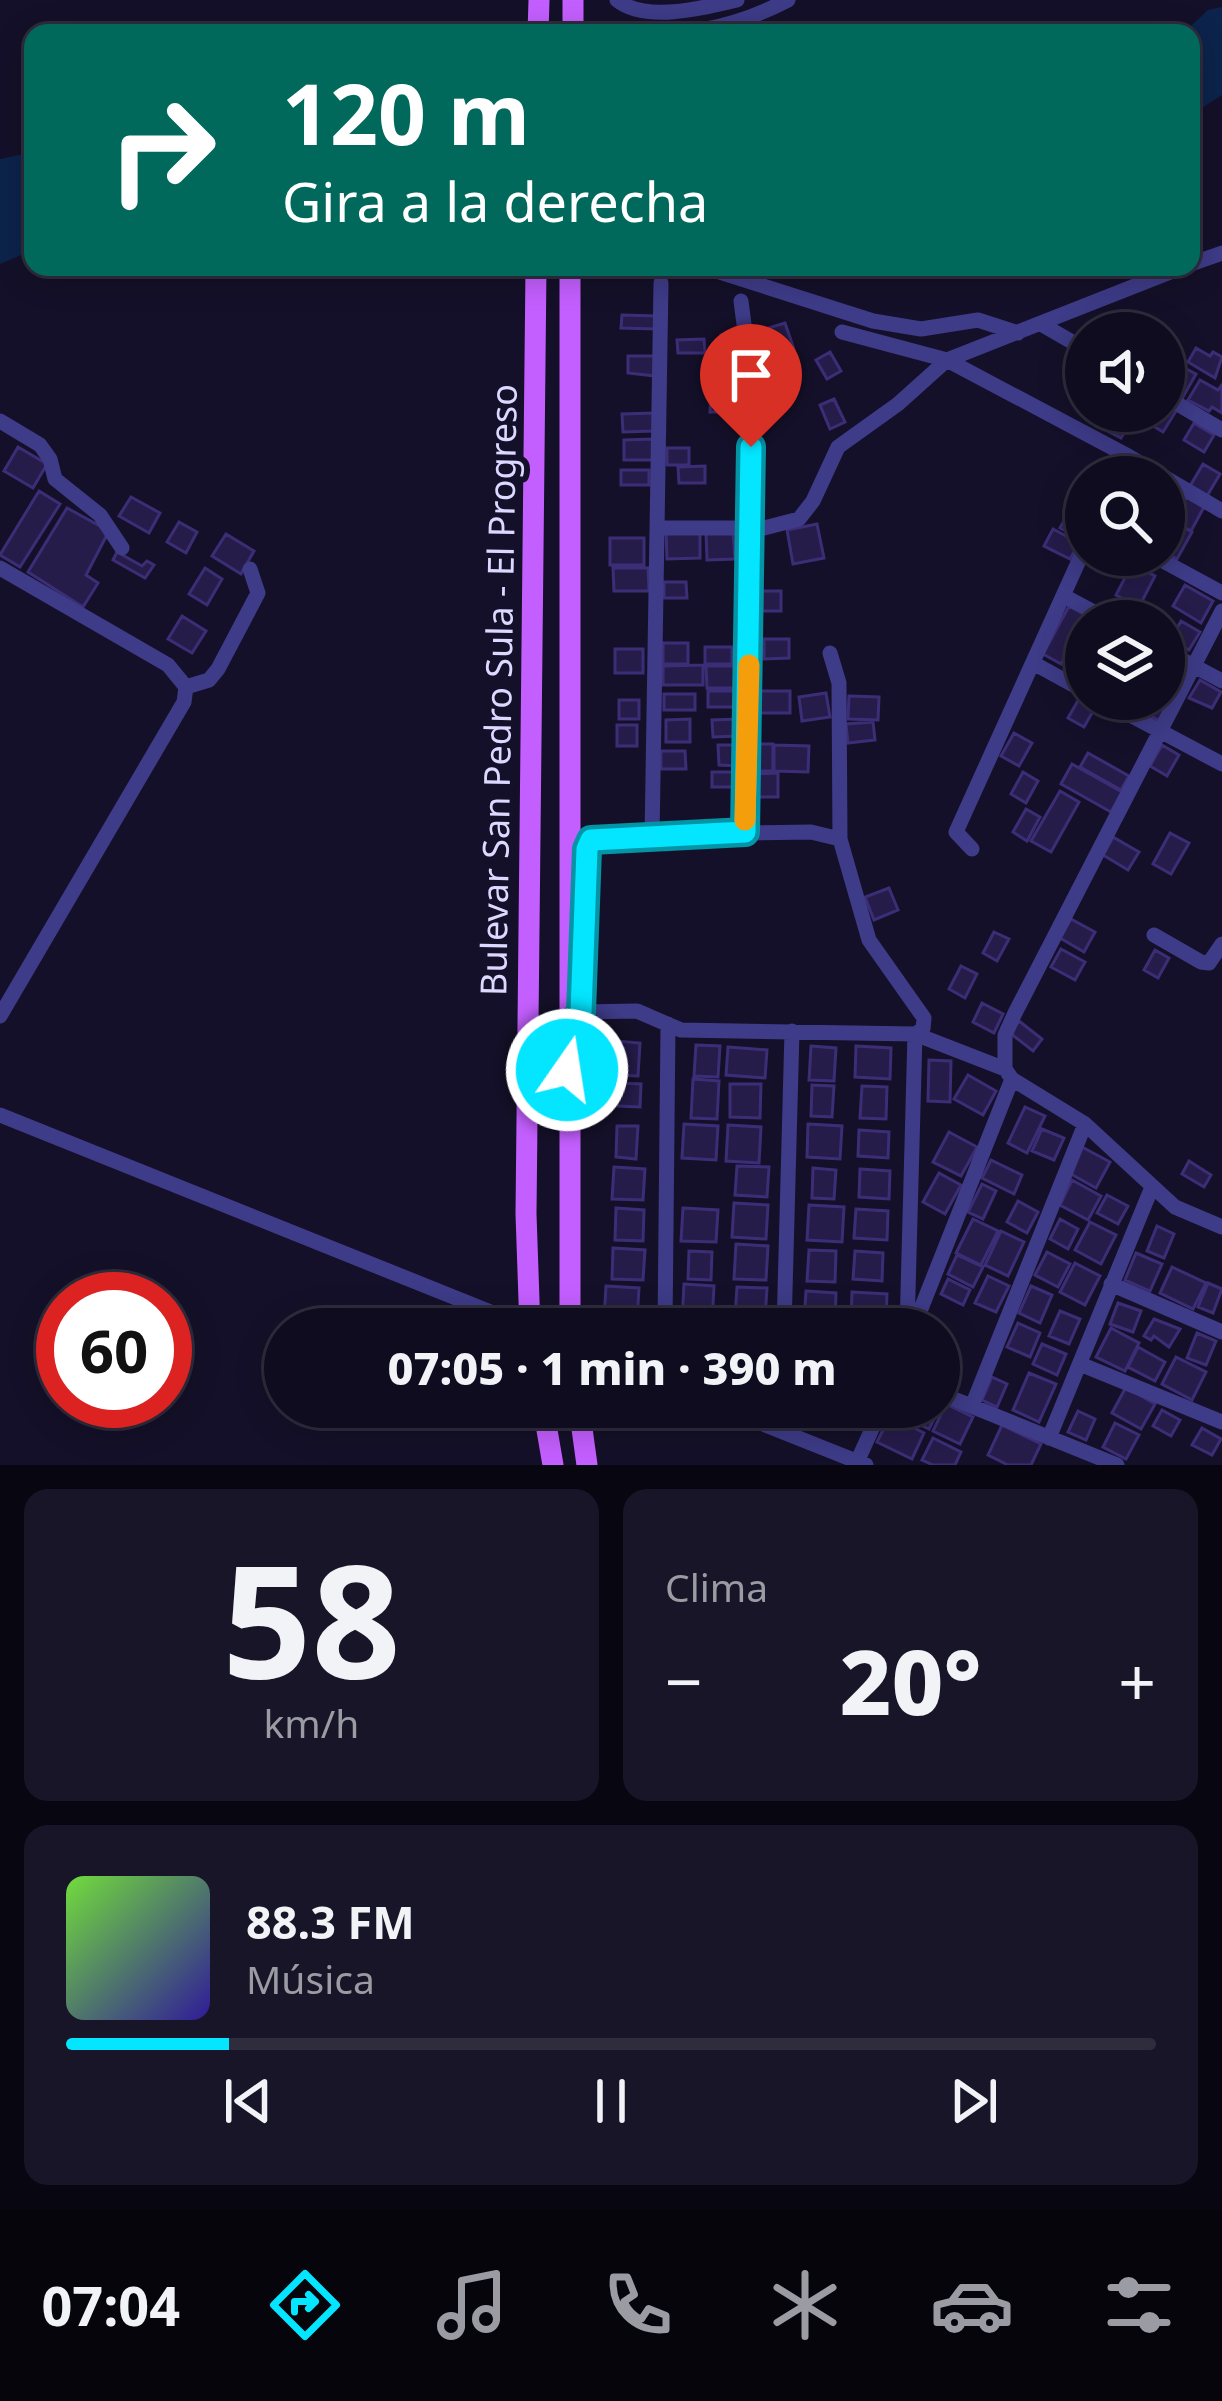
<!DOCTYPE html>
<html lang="es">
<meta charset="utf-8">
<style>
:root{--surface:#0f0c1f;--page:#181528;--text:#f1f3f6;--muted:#9b9ba4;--line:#2f2c3d;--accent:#04e5ff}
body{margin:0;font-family:"Noto Sans",sans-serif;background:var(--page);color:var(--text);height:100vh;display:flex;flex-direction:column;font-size:45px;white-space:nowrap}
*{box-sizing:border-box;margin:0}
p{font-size:39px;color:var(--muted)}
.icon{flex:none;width:66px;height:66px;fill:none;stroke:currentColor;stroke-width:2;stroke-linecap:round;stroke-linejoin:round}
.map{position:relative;height:1465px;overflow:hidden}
.sheet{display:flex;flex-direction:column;gap:24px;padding:24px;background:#080711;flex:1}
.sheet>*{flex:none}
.top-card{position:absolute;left:24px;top:24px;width:1176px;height:252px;border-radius:24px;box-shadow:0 6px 30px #0003,0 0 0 3px var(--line);background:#00695c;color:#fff;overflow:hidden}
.tools{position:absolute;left:1065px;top:312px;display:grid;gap:24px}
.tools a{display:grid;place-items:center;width:120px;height:120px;border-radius:50%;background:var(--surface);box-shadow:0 6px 30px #0003,0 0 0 3px var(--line);font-size:60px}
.speed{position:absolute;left:36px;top:1272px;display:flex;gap:24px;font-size:60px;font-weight:700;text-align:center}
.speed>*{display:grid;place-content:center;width:156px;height:156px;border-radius:50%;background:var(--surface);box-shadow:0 6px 30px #0003,0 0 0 3px var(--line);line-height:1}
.speed .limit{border:18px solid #d22;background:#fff;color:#111}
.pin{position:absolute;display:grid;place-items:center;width:102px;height:102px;color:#fff;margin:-123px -51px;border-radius:50% 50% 50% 0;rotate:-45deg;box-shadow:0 0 12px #0007}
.pin .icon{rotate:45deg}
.me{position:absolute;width:132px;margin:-66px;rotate:13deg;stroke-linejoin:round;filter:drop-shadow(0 0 9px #0008)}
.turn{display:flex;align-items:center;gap:42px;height:252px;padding:0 60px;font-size:54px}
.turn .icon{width:156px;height:156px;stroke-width:2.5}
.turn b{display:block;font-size:84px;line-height:102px}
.big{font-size:90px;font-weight:800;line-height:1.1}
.sheet .card{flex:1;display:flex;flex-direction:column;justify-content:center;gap:18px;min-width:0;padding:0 42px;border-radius:24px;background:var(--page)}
.sheet .dial{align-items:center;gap:0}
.dial b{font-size:156px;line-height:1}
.song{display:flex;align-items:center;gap:36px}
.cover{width:144px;height:144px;border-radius:18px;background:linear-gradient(135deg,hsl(100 70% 55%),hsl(250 70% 35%))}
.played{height:12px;border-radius:6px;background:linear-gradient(90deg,var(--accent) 15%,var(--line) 15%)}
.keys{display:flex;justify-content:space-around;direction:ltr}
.heat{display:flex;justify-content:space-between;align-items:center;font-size:66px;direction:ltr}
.sheet .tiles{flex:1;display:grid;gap:24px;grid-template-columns:1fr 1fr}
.card:last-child{grid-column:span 2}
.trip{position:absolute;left:264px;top:1308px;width:696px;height:120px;border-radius:60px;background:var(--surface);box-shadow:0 6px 30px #0003,0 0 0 3px var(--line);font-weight:800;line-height:120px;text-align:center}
.menu{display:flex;height:192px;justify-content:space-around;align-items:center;background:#06050c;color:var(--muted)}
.menu .icon{width:84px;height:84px}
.menu .on{color:var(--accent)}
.menu b{font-size:54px;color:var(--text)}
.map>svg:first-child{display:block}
.water{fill:#0c234b}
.building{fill:#251c4a;stroke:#3c2e76;stroke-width:3}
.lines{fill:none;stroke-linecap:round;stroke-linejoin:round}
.minor{stroke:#3e3b88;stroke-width:15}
.major{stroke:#c45fff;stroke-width:21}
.route-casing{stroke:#0395a6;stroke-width:30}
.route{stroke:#04e5ff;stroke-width:21}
.slow{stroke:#f59e0b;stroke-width:21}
.labels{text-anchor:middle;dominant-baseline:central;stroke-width:12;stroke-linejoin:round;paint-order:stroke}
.street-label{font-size:36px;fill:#dcd8ff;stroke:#141029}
</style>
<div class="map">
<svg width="1222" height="1465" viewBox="0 0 1222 1465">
<rect width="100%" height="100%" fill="#141029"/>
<path class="water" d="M1222,7V95L1191,115V33H1183L1208,10Z
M33,152V250L0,264V159Z"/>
<path class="building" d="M622,315L656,316V329L621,328Z
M785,323L794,349L764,359L759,344L769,341L765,329Z
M736,334L738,365L723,366L721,335Z
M704,339L705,353H678L677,340Z
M1196,348L1210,356L1213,352L1222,357L1215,378L1188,362Z
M830,352L841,371L827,379L816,360Z
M628,356H655V376L628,373Z
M1179,365L1196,374L1183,397L1167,387Z
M720,367V373L736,372L737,385L711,386L710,368Z
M1200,380L1218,390L1222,385V413L1212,407L1209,411L1188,400Z
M711,390H734L733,403H721V412H710Z
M834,399L845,422L830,429L820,405Z
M1164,404L1176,411L1163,432L1145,421L1151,411H1164Z
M1109,411L1132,419L1121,438L1100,427Z
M654,413V431L623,432L622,414Z
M1194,423L1214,435L1204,452L1184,440Z
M653,439V460H624V440Z
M18,447L47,464L33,488L4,471Z
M667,448H689V465H667Z
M1203,464L1220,474L1207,496L1190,486Z
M705,466V483H679L678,467Z
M621,470H649V485H621Z
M39,491L60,504L20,567L0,555Z
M131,497L160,513L149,533L119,516Z
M1186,497L1204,507L1191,531L1173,521Z
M67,508L109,531L86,575L98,583L83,607L28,572Z
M1070,510L1086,518L1077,537L1060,528Z
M1172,521L1192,532L1177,559L1164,551V536Z
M179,522L197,532L186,553L167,542Z
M817,524L824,558L793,564L787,530Z
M1053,529L1079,543L1070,559L1044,546Z
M666,530H700V558L667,559Z
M733,531L735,559L707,560L706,533Z
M226,534L254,551L241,574L212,556Z
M610,538H644V565H610Z
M117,552L142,566L147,561L154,565L145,578L113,560Z
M1132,564L1155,576L1139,607L1116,595Z
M205,568L222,579L207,605L189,594Z
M613,568H648L649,591H614Z
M664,582H686L687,598H664Z
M1185,585L1213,601L1201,623L1173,606Z
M762,591H781V611H762Z
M1069,606L1087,616L1061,664L1043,654Z
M182,616L206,631L192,653L168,639Z
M1181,621L1200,632L1189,650L1171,639Z
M764,639H789V658L764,659Z
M663,643H688V664H663Z
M705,647H732V664H705Z
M615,649H643V673H615Z
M703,665V685H663V666Z
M706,666H738L739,688H707Z
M1200,680L1221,692L1212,708L1189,698Z
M708,691H736V707H708Z
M757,691H790V713H757Z
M826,693L830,717L802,721L799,697Z
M664,694H695V710H664Z
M1164,695L1172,700L1160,721L1134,707L1138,699H1164Z
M849,696L879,697L878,720L848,719Z
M1080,697L1096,706L1084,727L1068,718Z
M619,700H639V719H619Z
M690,719V742H666V720Z
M738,719V736L713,737L712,720Z
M873,722L875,740L848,743L846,724Z
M617,725H637V746H617Z
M1014,733L1032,743L1019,766L1001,756Z
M754,744H773V771H755Z
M718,745H739V766L719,765Z
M774,745L809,746L808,772L774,771Z
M1162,745L1179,755L1167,776L1150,766Z
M661,751H685L686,769H661Z
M1088,753L1129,776L1121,790L1080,767Z
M1072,764L1122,792L1111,812L1061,784Z
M712,772H737V787H712Z
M1023,772L1038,781L1026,803L1011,794Z
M778,773V797H755L754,774Z
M1060,791L1079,802L1051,852L1031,841Z
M1026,809L1040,817L1027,841L1013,832Z
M1170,833L1189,843L1171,874L1153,864Z
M1113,837L1139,852L1128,870L1103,855Z
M889,888L898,910L874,920L865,897Z
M1071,919L1095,932L1084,952L1060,938Z
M994,932L1009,939L997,961L983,953Z
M1061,949L1085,962L1075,980L1051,967Z
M1155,950L1169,958L1158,978L1144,970Z
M961,966L977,974L965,998L949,989Z
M982,1003L1003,1014L994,1033L973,1022Z
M1019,1021L1042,1039L1033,1051L1010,1033Z
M616,1041L640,1043L638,1076L614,1075Z
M696,1045L720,1046L718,1077L694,1076Z
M811,1046L836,1048L834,1081L809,1080Z
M856,1046L891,1048L890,1079L855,1077Z
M728,1047L767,1050L765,1078L726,1075Z
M929,1060L951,1061L950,1102L928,1101Z
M968,1075L996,1091L983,1115L954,1099Z
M693,1079L719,1081L717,1119L691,1118Z
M618,1083L641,1084L640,1107L617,1106Z
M730,1084H761L760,1118L730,1117Z
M812,1085L834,1086L832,1117L811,1116Z
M862,1086L887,1087L886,1119L860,1118Z
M1025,1107L1045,1116L1027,1153L1008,1143Z
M684,1124L718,1126L716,1160L682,1158Z
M808,1124L842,1126L840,1159L807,1157Z
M728,1125L761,1127L759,1163L726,1161Z
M617,1126H638L636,1159L616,1157Z
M1042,1129L1064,1138L1054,1160L1032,1151Z
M859,1130L889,1132L888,1158L858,1156Z
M949,1132L977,1147L961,1176L933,1162Z
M1082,1147L1110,1162L1096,1188L1069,1173Z
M991,1160L1022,1175L1014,1194L982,1178Z
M1189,1161L1211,1175L1204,1187L1182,1174Z
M737,1166L769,1167L767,1197L735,1195Z
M614,1167L645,1169L643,1200L612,1199Z
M813,1168L836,1170L834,1199L812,1198Z
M860,1169L890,1171L889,1199L859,1197Z
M939,1173L961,1185L945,1214L923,1202Z
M1072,1180L1101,1196L1088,1220L1060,1205Z
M982,1184L996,1191L983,1219L968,1212Z
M1107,1195L1128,1206L1118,1224L1097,1213Z
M1018,1201L1038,1212L1027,1233L1007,1222Z
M734,1203L768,1205L766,1239L732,1237Z
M809,1205L844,1207L842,1242L807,1240Z
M616,1208L644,1210L643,1241L615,1240Z
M683,1208L718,1210L716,1242L681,1241Z
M856,1209L888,1211L887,1240L854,1238Z
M973,1219L998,1231L981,1265L956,1253Z
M1060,1219L1078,1229L1068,1249L1050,1239Z
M1090,1222L1116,1235L1101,1264L1075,1250Z
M1157,1226L1174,1234L1164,1258L1147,1251Z
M1001,1231L1024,1242L1008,1276L985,1265Z
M736,1244L768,1246L766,1280L734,1279Z
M613,1248L645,1250L643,1280L612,1279Z
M809,1250L836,1251L835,1282L807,1281Z
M689,1251L712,1252L711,1280L688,1279Z
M855,1251L883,1253L882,1281L853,1279Z
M1047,1252L1070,1264L1058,1287L1035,1275Z
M1136,1253L1162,1264L1150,1291L1125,1280Z
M957,1255L983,1267L973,1287L948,1274Z
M1075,1263L1100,1276L1085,1305L1060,1292Z
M1172,1267L1206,1283L1193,1309L1160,1293Z
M988,1276L1009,1286L996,1312L975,1303Z
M948,1279L970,1290L963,1305L941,1294Z
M1208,1283L1222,1289L1213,1313L1198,1307Z
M684,1284L714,1286L712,1323L682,1321Z
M606,1286L639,1288L637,1322L604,1320Z
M1031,1286L1052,1295L1040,1323L1019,1313Z
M737,1287L767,1288L765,1319L735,1317Z
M806,1291L836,1293L835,1323L804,1321Z
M852,1292L887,1294L886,1323L851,1321Z
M1118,1303L1141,1311L1133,1332L1110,1324Z
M1060,1311L1080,1319L1069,1344L1049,1336Z
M1154,1319L1180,1329L1169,1347L1154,1336L1151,1340L1144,1336Z
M1018,1323L1040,1333L1030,1357L1007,1347Z
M1111,1328L1139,1343L1125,1371L1096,1357Z
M1197,1333L1216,1341L1206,1365L1187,1358Z
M1042,1344L1066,1354L1057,1375L1033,1364Z
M1138,1347L1165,1362L1155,1381L1128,1367Z
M1176,1357L1206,1372L1192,1400L1162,1384Z
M1029,1373L1056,1384L1039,1422L1013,1410Z
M992,1377L1007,1384L997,1407L982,1400Z
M1126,1387L1155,1404L1141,1429L1112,1413Z
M939,1402L942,1403L929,1429L892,1411L894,1407H939Z
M946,1404L973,1417L960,1444L933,1431Z
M1162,1410L1180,1420L1171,1436L1153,1426Z
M1078,1411L1095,1419L1086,1440L1068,1432Z
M890,1416L924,1433L912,1459L877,1442Z
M1115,1423L1139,1435L1126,1459L1103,1447Z
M1002,1425L1041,1444L1031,1465H1008L988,1455Z
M1202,1428L1221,1439L1212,1455L1192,1445Z
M933,1438L961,1452L955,1465H933L922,1460Z"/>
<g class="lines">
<path class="minor" d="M617,0C645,23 704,8 737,0
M573,30L611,33
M677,33C719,29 751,19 788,0
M1191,264L1222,253
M704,267L873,321L921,329L978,320L1018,333
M741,301C765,471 749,660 745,833
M1041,324L1086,350
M842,332L947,360L1128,456
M1164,396L1222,430
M0,421L40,445L50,459L55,479L100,515L122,548
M1119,477L1128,456L1163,477
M1164,477L1222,511
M659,528H764L799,519L813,501L838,447L898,404L947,360L1183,267
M1152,555L1222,593
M0,568L168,665L186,687L184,702L0,1016
M1064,596L1111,621
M1164,650L1222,681
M830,653L839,683L840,839L869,940L924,1018L923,1029L915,1034L907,1329
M1035,664L1086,692
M186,687L209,680L218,669L258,593L250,569
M1100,699L1222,764
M652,838L661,283
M972,849L956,832L1086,545
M1154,935L1201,962L1209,963L1222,944
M581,1012L637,1011L681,1030L915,1034L1005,1069L1012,1079L1085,1124L1175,1207L1222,1227
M577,1017L581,1012L587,849L591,840L745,833L811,832L840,839
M1005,1069V1035L1015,1013L1222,611
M0,1115L533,1329
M1111,1284L1222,1332
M665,1329L668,1024
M784,1329L792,1031
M913,1329L1012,1079
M1080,1364L1222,1422
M939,1393L1117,1465
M972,1406L1085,1124
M720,1407L866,1465
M781,1431L782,1407
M1049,1438L1152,1187
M857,1462L882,1407"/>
<path class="major" d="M538,33L539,0
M573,33V0
M530,1329L526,1214L536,267
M570,1329V267
M543,1407L553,1465
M579,1407L587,1465"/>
</g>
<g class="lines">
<g class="route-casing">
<path id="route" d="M567,1070V1029L581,1012L587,849L591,840L745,832L751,447"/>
</g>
<use href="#route" class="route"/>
<path class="slow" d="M745,820L749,665"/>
</g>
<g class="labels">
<g class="street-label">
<text transform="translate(498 690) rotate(-89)">Bulevar San Pedro Sula - El Progreso</text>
</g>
</g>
</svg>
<div class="tools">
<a><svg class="icon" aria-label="sound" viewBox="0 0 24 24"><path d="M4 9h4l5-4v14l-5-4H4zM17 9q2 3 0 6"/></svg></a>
<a><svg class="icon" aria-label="search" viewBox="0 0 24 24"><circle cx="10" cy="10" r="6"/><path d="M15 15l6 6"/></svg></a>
<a><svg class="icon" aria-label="layers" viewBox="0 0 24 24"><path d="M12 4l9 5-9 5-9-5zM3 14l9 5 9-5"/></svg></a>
</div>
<div class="speed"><div class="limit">60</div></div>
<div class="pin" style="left:751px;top:447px;background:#d93025"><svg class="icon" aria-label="arrive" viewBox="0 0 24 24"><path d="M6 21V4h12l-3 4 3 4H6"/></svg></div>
<svg class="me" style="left:567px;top:1070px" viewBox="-20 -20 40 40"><circle r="17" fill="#04e5ff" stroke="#fff" stroke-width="3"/><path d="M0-11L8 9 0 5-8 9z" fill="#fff"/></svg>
<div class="trip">07:05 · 1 min · 390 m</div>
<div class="top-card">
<div class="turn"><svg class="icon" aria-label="right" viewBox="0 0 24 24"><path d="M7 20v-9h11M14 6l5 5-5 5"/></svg><div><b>120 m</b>Gira a la derecha</div></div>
</div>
</div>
<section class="sheet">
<div class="tiles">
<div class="card dial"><b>58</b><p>km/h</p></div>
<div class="card"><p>Clima</p>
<div class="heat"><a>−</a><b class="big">20°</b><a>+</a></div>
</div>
<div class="card">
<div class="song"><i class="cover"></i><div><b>88.3 FM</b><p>Música</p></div></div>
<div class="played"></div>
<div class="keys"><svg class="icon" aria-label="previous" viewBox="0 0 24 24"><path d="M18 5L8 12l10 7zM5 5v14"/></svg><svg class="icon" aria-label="pause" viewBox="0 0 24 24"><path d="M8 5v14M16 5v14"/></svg><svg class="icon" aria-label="next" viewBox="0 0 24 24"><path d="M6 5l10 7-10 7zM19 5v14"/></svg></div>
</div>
</div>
</section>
<nav class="menu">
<b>07:04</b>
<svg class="icon on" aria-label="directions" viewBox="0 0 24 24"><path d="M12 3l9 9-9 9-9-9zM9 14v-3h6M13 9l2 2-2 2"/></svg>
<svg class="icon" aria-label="music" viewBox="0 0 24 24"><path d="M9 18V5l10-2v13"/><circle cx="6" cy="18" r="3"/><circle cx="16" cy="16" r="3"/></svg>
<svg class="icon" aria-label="phone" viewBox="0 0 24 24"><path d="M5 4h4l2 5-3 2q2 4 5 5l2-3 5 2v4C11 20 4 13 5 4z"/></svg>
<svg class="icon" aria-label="climate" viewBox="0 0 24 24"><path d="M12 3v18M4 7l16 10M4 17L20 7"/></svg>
<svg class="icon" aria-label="car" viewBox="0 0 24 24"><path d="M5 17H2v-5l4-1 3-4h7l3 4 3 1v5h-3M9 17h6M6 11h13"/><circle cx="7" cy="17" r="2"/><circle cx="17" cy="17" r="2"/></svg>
<svg class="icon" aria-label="filters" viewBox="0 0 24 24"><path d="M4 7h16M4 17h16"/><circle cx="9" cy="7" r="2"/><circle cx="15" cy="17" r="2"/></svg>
</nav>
